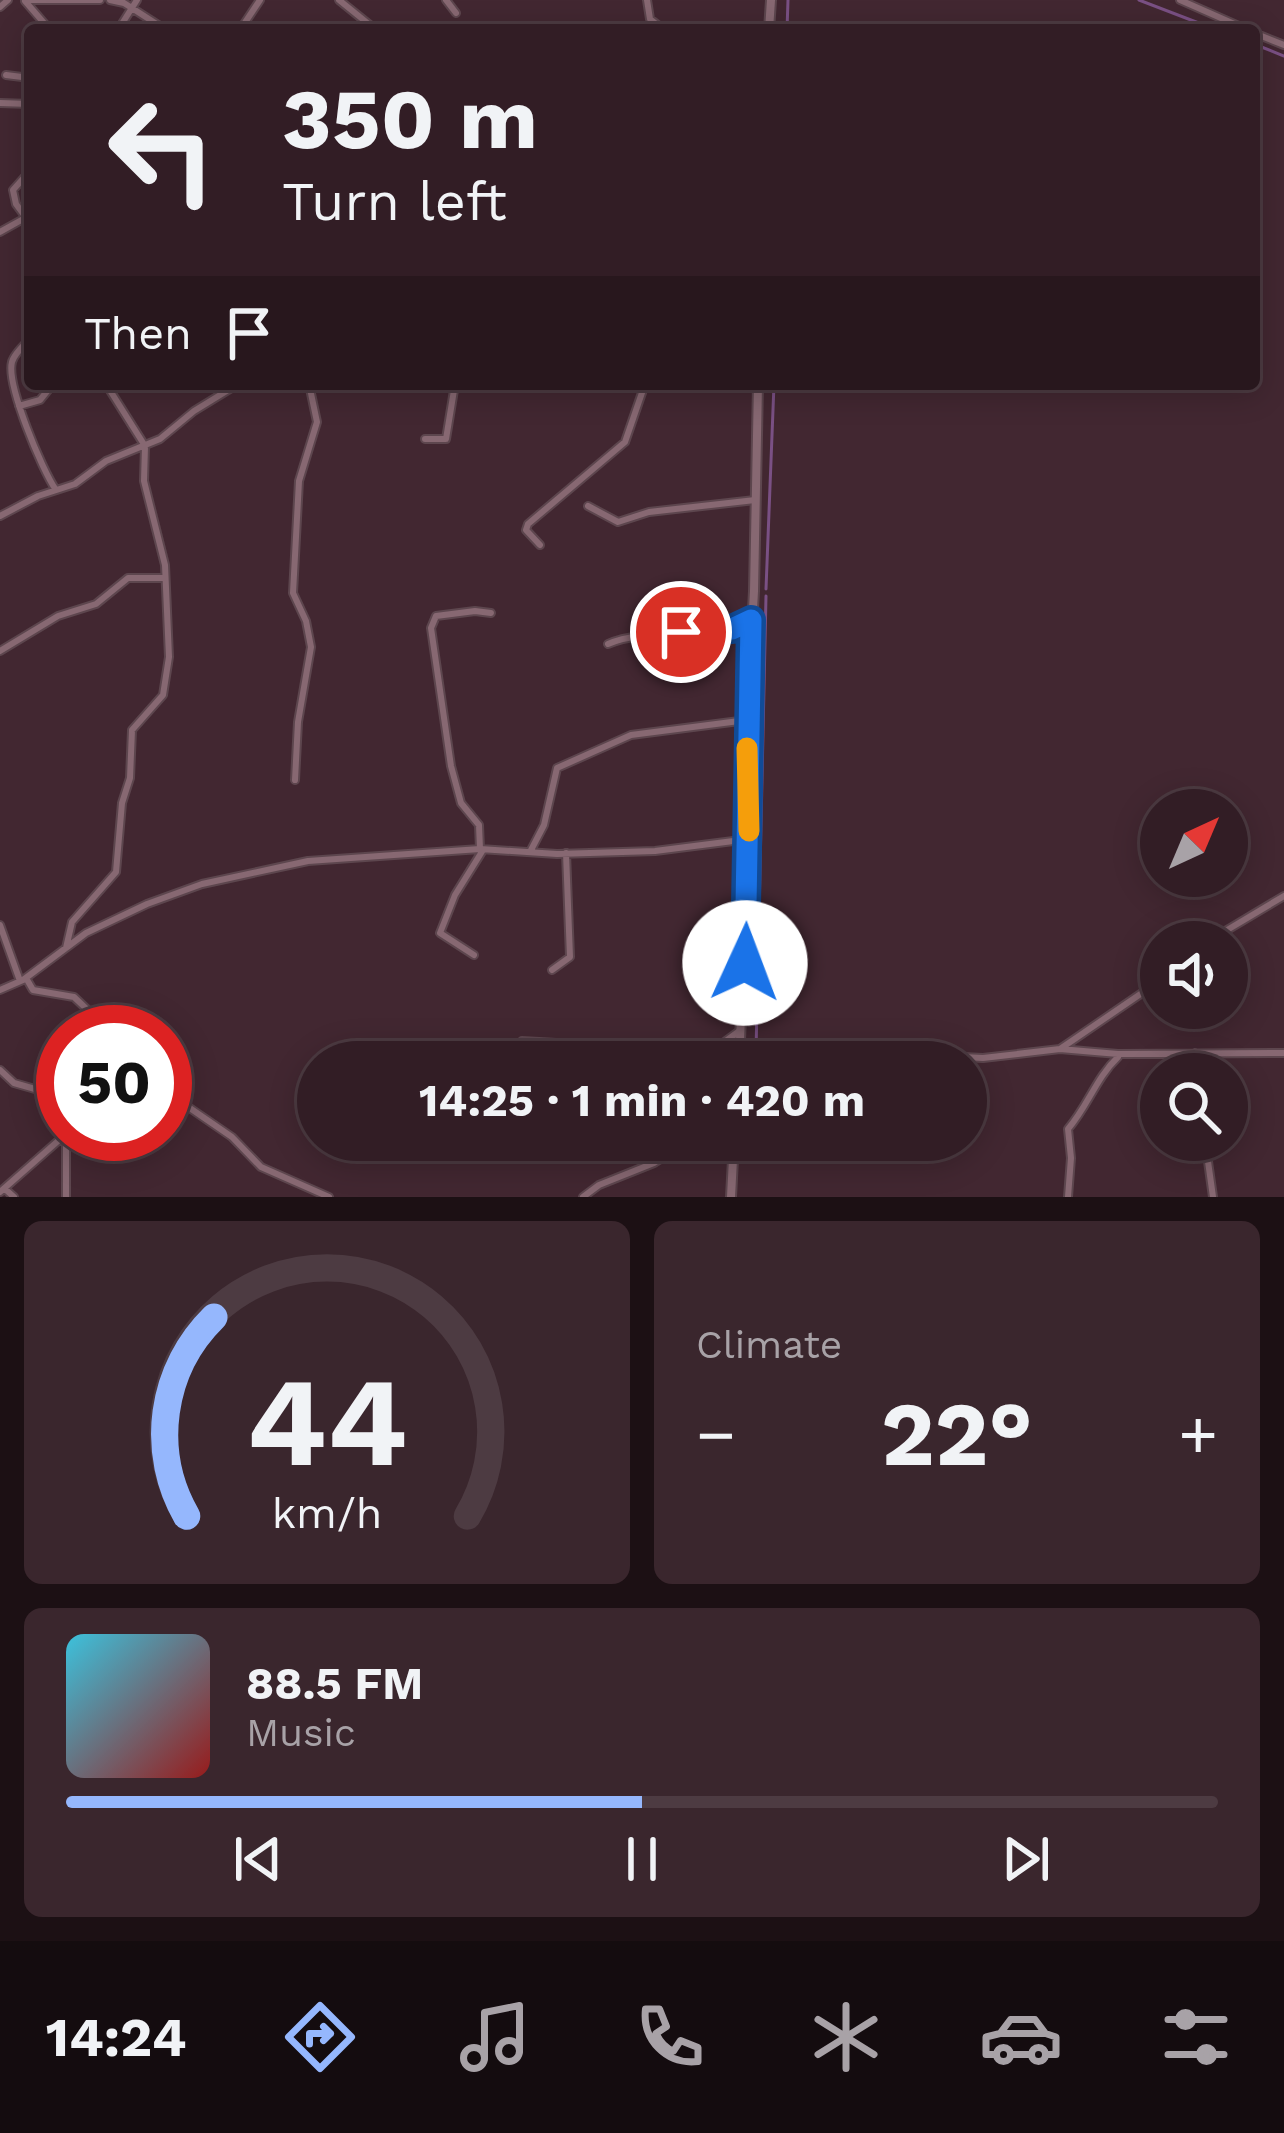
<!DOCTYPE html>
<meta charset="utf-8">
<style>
:root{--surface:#321d25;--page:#3a262d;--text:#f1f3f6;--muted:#a8a2a7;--line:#4d3b42;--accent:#95b7fd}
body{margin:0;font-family:"Work Sans",sans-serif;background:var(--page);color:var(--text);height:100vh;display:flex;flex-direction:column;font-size:45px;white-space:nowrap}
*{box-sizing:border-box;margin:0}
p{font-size:39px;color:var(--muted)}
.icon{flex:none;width:66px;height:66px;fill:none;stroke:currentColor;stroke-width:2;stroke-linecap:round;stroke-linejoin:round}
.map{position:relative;height:1197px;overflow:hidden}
.drawer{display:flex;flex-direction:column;gap:24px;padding:24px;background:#1c1014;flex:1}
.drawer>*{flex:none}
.top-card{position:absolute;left:24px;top:24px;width:1236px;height:366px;border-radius:12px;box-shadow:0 6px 30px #0003,0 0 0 3px var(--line);background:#321d25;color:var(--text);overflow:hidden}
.needle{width:78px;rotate:44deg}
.tools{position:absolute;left:1140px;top:789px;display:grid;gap:24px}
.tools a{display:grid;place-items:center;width:108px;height:108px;border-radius:50%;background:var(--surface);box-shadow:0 6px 30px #0003,0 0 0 3px var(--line);font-size:60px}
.speed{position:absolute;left:36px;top:1005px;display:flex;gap:24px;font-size:60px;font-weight:700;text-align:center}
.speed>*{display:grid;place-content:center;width:156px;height:156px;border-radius:50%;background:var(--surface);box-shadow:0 6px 30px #0003,0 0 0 3px var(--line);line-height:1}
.speed .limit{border:18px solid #d22;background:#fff;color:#111}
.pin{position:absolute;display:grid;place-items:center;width:102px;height:102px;color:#fff;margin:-51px;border:6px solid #fff;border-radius:50%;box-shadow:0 3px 12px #0007}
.me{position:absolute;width:132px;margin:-66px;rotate:2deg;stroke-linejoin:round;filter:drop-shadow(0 0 9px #0008)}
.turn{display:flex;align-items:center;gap:42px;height:252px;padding:0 60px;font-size:54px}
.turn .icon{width:156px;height:156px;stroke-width:2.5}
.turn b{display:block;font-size:84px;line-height:102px}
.then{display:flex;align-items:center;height:114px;padding:0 60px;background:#0003;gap:24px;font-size:45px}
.big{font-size:90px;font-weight:700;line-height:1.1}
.drawer .card{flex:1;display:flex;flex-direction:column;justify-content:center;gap:18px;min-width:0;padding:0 42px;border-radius:18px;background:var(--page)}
.drawer .dial{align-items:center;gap:0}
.dial svg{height:312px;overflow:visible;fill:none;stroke:var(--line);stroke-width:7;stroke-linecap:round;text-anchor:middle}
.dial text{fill:var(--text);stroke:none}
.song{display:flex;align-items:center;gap:36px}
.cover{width:144px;height:144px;border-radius:18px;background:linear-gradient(135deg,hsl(190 70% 55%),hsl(0 70% 35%))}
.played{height:12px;border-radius:6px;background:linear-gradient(90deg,var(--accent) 50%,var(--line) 50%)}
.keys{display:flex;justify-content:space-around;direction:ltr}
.heat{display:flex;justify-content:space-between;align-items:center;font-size:66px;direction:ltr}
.drawer .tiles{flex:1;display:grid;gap:24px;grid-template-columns:1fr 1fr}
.card:last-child{grid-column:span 2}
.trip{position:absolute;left:297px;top:1041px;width:690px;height:120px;border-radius:60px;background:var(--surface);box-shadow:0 6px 30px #0003,0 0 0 3px var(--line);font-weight:700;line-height:120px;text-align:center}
.menu{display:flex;height:192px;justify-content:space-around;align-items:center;background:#140c0f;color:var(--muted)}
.menu .icon{width:84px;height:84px}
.menu .active{color:var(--accent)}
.menu b{font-size:54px;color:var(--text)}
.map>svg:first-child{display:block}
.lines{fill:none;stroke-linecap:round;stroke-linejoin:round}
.stream{stroke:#7a5084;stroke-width:3}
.minor-casing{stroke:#5d464e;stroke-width:10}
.secondary-casing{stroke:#5d464e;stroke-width:12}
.minor{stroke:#876872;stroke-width:6}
.secondary{stroke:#876872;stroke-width:8}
.route-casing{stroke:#114b97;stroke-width:30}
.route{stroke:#1a73e8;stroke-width:21}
.slow{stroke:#f59e0b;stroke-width:21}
</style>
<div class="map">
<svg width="1284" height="1197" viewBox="0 0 1284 1197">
<rect width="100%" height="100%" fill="#422731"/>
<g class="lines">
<path class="stream" d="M1139,0L1217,30
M787,30L788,0
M1254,44L1284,56
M766,589L774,384
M756,1052L766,596"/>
<g class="minor-casing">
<path id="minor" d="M26,0H100
M110,0L124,3L166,30
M339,0L376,30
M446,0L456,13
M647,0L650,19L664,30
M1180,0L1248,30
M25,1L50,30
M0,7L8,0
M118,30L137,0
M240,30L260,0
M1254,33L1284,45
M6,75L30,78
M0,103L30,104
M30,171L13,190L16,204L30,223
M0,232L25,218
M30,339C24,345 14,354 12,362C6,384 42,470 56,490
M19,406L40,400L53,384
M425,439H446L455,384
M588,506L618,522L649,512L755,500
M0,516L38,496L75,484L106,461L160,439L194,411L238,384
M540,545L526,530L528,524L625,442L645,384
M608,644C649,625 719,646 751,620
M0,651L58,616L96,604L128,578H165
M295,780L298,722L311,647L306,621L293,593L299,481L317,422L309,384
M480,849L479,825L461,803L451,766L431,628L436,616L475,611L491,613
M530,852L544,825L557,768L631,735L747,720
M0,925L20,981
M1207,942L1284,896
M66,948L72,922L116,872L122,803L130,778L132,730L163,695L169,657L165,565L144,481L145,446L106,384
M474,955L440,933L455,895L483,850
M552,970L570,957L566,853
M26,978L33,990L74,997L111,1032
M0,990L23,980L86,933L147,904L202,884L308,861L480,849L557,854L655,851L749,839
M522,1041L711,1052L738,1032
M1060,1049L1161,980
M740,1050L753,1055L808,1057L862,1052L983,1058L1060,1049L1118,1054L1284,1053
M1195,1053L1198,1074
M0,1070L14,1083L63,1097
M165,1091L232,1137L261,1167L329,1197
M66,1138V1197
M1205,1140L1213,1197
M5,1189L14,1197
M0,1192L66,1134
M583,1197L599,1185L654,1163L690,1140
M1068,1197L1071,1158L1068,1129C1088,1106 1096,1078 1118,1057"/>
</g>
<g class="secondary-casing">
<path id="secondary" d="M769,30L771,0
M739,1062L749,839L747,720L754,591L758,384
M731,1197L734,1140"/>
</g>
<use href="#minor" class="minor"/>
<use href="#secondary" class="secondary"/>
</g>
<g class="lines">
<g class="route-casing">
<path id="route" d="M681,632L732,629L751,620L745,963"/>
</g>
<use href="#route" class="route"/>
<path class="slow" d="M747,748L749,831"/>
</g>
</svg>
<div class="tools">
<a><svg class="needle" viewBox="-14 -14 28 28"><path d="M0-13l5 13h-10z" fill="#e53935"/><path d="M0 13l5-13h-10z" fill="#a8a2a7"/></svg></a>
<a><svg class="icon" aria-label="sound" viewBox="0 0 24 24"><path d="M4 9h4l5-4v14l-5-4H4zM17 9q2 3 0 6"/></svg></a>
<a><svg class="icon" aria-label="search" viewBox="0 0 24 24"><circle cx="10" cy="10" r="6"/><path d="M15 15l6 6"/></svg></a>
</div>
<div class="speed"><div class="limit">50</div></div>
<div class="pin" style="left:681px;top:632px;background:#d93025"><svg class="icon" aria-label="arrive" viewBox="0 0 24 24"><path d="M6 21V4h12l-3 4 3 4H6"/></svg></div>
<svg class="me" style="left:745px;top:963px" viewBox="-20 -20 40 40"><circle r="19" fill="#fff"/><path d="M0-13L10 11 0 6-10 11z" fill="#1a73e8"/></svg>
<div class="trip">14:25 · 1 min · 420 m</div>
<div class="top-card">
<div class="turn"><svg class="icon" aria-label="left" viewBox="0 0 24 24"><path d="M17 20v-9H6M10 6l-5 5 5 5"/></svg><div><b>350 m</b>Turn left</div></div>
<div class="then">Then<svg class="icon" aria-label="arrive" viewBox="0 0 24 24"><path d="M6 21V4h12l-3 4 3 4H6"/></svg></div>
</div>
</div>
<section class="drawer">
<div class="tiles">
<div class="card dial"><svg viewBox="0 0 100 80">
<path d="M14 69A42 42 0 1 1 86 69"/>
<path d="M14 69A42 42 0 0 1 21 18" stroke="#95b7fd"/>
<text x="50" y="56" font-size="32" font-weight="700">44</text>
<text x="50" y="72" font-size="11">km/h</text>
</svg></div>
<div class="card"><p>Climate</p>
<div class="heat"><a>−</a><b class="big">22°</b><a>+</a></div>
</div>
<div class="card">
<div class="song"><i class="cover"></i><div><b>88.5 FM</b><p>Music</p></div></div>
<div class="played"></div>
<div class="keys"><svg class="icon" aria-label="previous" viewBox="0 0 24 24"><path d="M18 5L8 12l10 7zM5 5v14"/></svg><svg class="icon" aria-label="pause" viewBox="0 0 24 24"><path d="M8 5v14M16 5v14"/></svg><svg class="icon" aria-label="next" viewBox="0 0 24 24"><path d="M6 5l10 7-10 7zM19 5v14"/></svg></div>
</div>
</div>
</section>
<nav class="menu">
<b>14:24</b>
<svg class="icon active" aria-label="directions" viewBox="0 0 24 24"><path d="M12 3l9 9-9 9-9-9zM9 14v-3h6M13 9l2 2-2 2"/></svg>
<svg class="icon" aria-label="music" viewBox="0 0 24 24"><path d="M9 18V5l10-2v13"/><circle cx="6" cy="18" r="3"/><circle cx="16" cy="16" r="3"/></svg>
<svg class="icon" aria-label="phone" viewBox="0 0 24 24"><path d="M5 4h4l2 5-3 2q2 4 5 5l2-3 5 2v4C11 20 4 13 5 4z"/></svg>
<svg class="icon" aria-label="climate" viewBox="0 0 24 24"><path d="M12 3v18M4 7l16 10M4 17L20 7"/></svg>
<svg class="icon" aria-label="car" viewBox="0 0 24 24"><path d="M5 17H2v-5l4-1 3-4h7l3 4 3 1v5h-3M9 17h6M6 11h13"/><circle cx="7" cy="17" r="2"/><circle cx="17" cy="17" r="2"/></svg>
<svg class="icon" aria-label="filters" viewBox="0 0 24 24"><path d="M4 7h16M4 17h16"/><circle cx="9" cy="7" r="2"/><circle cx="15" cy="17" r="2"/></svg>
</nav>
